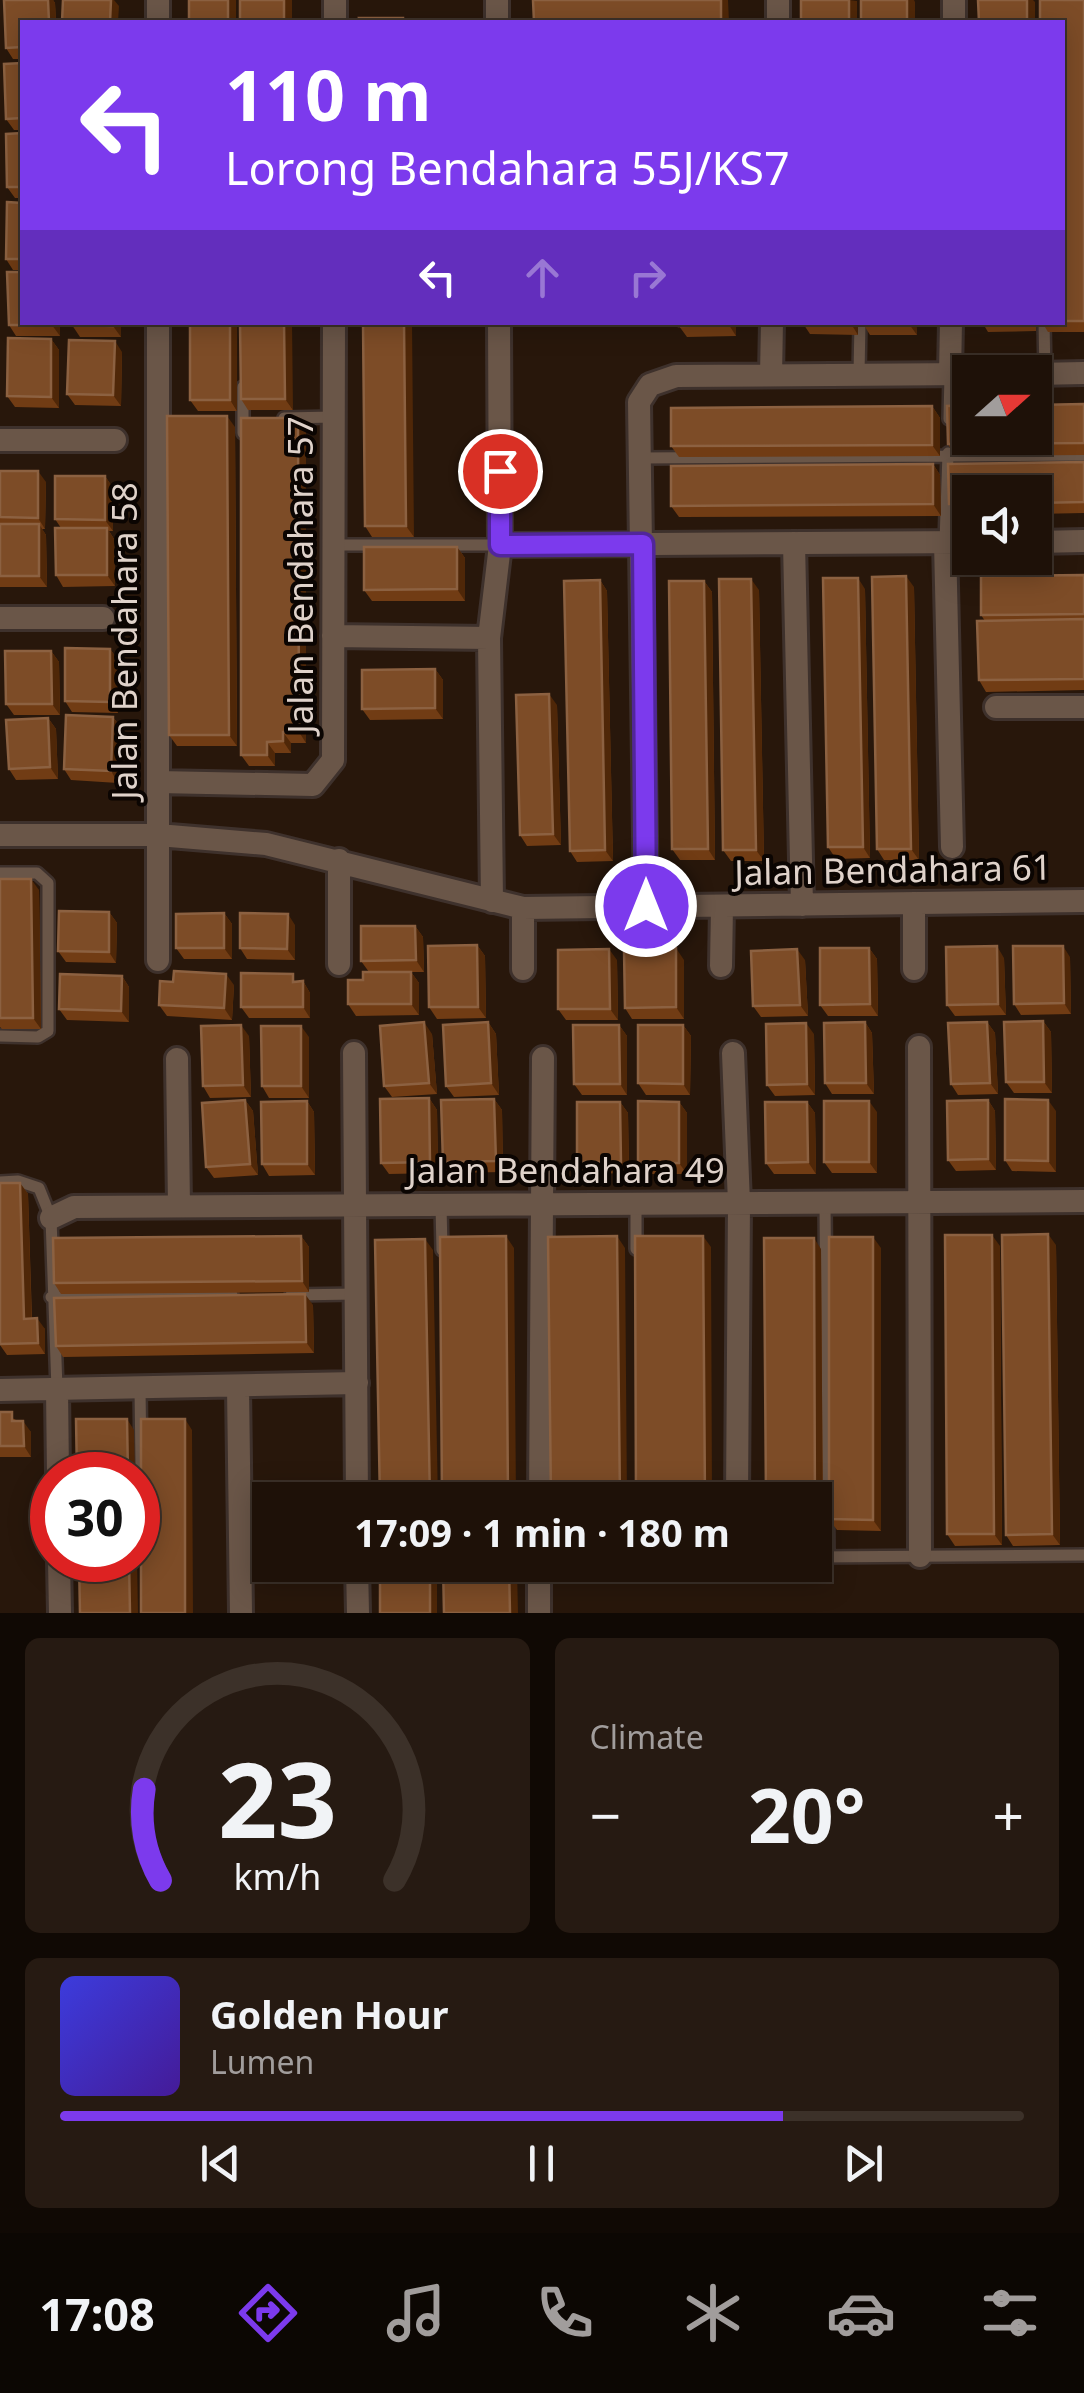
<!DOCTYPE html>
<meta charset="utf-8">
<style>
:root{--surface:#1e1108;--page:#261a12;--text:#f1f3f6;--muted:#a19d9c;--line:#3c3129;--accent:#7c3aed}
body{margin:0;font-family:"Noto Sans",sans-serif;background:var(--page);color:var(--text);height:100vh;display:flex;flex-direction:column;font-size:38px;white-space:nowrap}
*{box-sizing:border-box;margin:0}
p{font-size:32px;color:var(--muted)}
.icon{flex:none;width:55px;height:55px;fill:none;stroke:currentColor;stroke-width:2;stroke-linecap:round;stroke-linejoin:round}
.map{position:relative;height:1613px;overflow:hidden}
.side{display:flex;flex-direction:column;gap:25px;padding:25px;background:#100904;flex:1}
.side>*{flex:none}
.top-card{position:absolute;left:20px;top:20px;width:1045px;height:305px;border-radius:0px;box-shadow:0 5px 25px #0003,0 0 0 2px var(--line);background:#7c3aed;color:#fff;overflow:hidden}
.needle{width:65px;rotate:69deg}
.fabs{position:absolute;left:952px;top:355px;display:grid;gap:20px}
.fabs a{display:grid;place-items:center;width:100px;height:100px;border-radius:0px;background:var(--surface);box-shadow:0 5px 25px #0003,0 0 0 2px var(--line);font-size:50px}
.speed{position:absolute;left:30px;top:1452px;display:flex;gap:20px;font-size:50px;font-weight:700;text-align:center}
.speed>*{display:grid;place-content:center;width:130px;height:130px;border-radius:50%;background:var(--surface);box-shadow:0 5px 25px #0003,0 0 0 2px var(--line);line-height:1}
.speed .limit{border:15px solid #d22;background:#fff;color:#111}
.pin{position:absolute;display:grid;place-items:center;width:85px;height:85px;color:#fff;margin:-42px;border:5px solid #fff;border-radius:50%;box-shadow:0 2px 10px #0007}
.me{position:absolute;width:110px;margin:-55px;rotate:0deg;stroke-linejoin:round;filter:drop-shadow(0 0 8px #0008)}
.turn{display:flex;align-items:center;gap:35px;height:210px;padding:0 40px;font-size:45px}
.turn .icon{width:130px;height:130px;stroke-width:2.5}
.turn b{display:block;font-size:70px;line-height:85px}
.lanes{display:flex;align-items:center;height:95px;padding:0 40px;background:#0003;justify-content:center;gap:50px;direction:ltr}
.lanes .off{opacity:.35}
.big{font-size:75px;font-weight:700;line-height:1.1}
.side .card{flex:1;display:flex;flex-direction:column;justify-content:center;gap:15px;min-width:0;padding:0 35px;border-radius:15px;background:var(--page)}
.side .dial{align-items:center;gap:0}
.dial svg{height:260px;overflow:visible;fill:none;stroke:var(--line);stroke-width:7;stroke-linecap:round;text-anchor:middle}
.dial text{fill:var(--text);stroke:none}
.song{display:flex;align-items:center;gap:30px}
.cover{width:120px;height:120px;border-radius:15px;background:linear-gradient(135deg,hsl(240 70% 55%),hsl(260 70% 35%))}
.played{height:10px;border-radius:5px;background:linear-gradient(90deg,var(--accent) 75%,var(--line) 75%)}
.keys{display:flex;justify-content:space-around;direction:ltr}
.heat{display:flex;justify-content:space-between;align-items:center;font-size:55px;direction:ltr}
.side .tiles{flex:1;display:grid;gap:25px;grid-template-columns:1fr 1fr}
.card:last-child{grid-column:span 2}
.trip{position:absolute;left:252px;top:1482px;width:580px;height:100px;border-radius:0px;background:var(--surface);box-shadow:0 5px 25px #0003,0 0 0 2px var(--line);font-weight:700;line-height:100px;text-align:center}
.dock{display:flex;height:160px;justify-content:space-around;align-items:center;background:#0c0703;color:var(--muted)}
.dock .icon{width:70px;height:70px}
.dock .active{color:var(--accent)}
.dock b{font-size:45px;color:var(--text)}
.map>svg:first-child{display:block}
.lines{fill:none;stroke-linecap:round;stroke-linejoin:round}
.lane-casing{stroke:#3e312c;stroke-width:16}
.street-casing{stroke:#3e312c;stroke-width:28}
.lane{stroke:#6a5648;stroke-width:11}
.street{stroke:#6a5648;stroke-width:22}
.wall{fill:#713c14}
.shaded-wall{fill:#4f2708}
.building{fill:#7d4c27;stroke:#8c6141;stroke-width:2.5}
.route-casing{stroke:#51269a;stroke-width:25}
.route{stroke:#7c3aed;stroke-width:18}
.labels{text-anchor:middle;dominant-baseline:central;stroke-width:8;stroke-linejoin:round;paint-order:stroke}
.street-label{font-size:35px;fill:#dfd2ca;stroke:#0b0502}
</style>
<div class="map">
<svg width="1084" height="1613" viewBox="0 0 1084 1613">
<rect width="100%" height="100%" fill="#28170b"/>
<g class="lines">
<g class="lane-casing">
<path id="lane" d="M1044,322L1045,374
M859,374L860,322
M243,387V433
M284,418L334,417
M949,419L950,374
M639,458L1084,455
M945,542L948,453
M334,545H500
M0,873H37L48,883V1031L38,1037L0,1036
M0,1182L18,1181L39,1188L51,1218L57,1389
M825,1203L828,1557
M636,1204V1249
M441,1205L442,1250
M291,1295L357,1294
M51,1297L232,1295
M140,1388L141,1464
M815,1557L1084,1555"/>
</g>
<g class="street-casing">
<path id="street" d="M158,0V22
M497,0V22
M335,22V0
M778,22V0
M954,22V0
M950,374L951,322
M1035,374L1084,373
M771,375L772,322
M0,440H115
M945,542L952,847
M1035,542L1084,541
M794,543L802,905
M500,545L970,542
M0,618H103
M333,636L489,638
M996,707H1084
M158,782L313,785L333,760L334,322
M0,835H158L266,844L523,908L1084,901
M492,901L489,638L500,545L499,322
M914,903V969
M646,907L639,402L650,385L676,376L970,374
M158,960V322
M339,964V860
M721,966L722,906
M523,969V908
M919,1047L920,1556
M354,1053L357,1500
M733,1053L739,1203L737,1500
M177,1059L179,1206
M51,1218L74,1207L1084,1201
M238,1387L241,1613
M57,1389L58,1475
M0,1390L357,1383
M540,1500L543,1058
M59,1560L60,1613
M357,1565L358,1613
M539,1613V1565"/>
</g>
<use href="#lane" class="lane"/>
<use href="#street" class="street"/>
</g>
<path class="wall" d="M4,0H53L55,3L56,22H22V59H13L6,48Z
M1084,0V332H1048L1042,322H1062V22Z
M22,63V130H14L6,119Z
M22,133V198H15L7,187Z
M22,203V270H13L6,259Z
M22,322H60V336H16L9,325Z
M72,322H121V337H80L72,325Z
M190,322L237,411H198L190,400Z
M240,322L293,410H248L241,399Z
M363,322L414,537H372L365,526Z
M679,322H736V336L687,337L679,326Z
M802,322H858V335L810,334Z
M862,322H916L917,335H870Z
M982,322H1036V331L988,332Z
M51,339L59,350V408L15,407L7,396Z
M122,352L121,406L75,405L67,394Z
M1084,404V455L955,456L948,444Z
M932,406L940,418V456L679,457L671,446Z
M235,427L237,746H177L169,735Z
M306,429V743H291V753H275V766H249L241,755Z
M1084,462V513L1035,514V492H970V515H957L949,504L948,464Z
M933,464L940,475L941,516L679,517L671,506Z
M0,471L46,482L45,529H42L46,535L47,587H0Z
M105,476L113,488V531H109L114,539L115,586L63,587L56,575L61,528L55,519Z
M457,547L465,558V601H372L364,590Z
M1084,575V690L986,692L979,680L985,621L981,615Z
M600,580L607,591L613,861L577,862L570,851Z
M704,581L712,592L715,860H680L672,849Z
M914,587L919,860H884L877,849Z
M865,589L870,858L836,859L828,847Z
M759,590L764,861H731L723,850Z
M110,649L118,660V713L72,712L65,701Z
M51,651L59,662L60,715H14L6,704Z
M435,669L443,680V719L370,720L362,709Z
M557,705L561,845L527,846L520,835Z
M113,717L121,728L118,783L71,780L64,769Z
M48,718L56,729L58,779L16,780L9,769Z
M0,879L39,890L41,1029H2L0,1027Z
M109,912L117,923L116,963L66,962L58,951Z
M224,913L232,924V959H184L176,948Z
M295,925V960L247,959L240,948Z
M415,926L423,937L424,972H411L419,983V1015L356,1016L348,1004L369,972L361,961Z
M477,945L485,956L486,1018L437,1019L429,1007Z
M869,948L877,959L878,1016H828L820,1005Z
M1070,957L1071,1014L1021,1015L1014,1004Z
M1004,958L1006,1015L955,1016L947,1005Z
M617,960L618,1020H566L558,1009Z
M684,960V1019H632L625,1008Z
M805,960L808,1016L761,1017L753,1006Z
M122,976L129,987V1022L67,1020L59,1009Z
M303,981L310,993V1018H249L241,1007L299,982Z
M234,985L232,1020L167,1016L159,1005Z
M1043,1021L1051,1032L1052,1093H1014L1006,1082Z
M488,1022L496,1034L499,1095L454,1097L446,1086Z
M865,1022L872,1033L874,1094H832L825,1083Z
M987,1022L995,1033L998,1094L958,1095L951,1084Z
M619,1025L627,1036V1095H582L574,1084Z
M683,1025L691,1036L690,1095H646L638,1083Z
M432,1034L437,1094L392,1097L384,1086Z
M814,1034L815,1095L775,1096L767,1085Z
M249,1036L251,1097L210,1098L203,1086Z
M309,1037V1098H269L262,1086Z
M429,1098L437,1110L438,1173L389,1174L381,1163Z
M494,1099L502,1110L503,1172L451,1173L443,1162Z
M245,1100L253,1111L258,1175L214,1178L206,1167Z
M988,1100L995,1111L996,1170L956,1171L948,1160Z
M307,1101L314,1112L315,1175L269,1176L262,1164Z
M620,1102L628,1113L629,1173L585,1174L577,1162Z
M679,1102L687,1113V1174H645L638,1163Z
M807,1102L815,1113L816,1174H774L766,1163Z
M1056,1111V1172L1012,1171L1005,1160Z
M877,1112V1173H832L824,1162Z
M0,1183H20L28,1194L32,1318L45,1329V1354L7,1355L0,1345Z
M301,1236L309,1247V1292L61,1294L54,1283Z
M1056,1245L1060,1545L1013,1546L1006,1535Z
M1000,1246L1002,1545L955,1546L947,1534Z
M881,1248V1531L837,1530L829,1519Z
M821,1249L823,1534H815V1500Z
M313,1305L314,1353L63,1357L56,1346Z
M0,1412L18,1421L31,1432V1457H0Z"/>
<path class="shaded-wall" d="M48,0H53L55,3L56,22H49Z
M111,0H114L119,6L118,22H110Z
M228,0H236V22H228Z
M284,0H292V22H284Z
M721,0H728L729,22H721Z
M849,0L857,1V22H849Z
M907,0H914L915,2V22H907Z
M1027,0H1033L1035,2V22H1027Z
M52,322H60V336L52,325Z
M113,322H121V337L113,326Z
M230,322H237V411L230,400Z
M284,322H292L293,410L285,399Z
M404,322H412L414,537L406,526Z
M729,322H736V336L729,325Z
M850,322H858V335Z
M909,322H916L917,335L909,324Z
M51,339L59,350V408L51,397Z
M115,341L122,352L121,406L113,395Z
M932,406L940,418V456L932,445Z
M227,416L235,427L237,746L229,735Z
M298,418L306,429V743L299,732Z
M933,464L940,475L941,516L933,504Z
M38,471L46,482L45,529L38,518Z
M105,476L113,488V531L105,520Z
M39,524L46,535L47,587L39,576Z
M107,528L114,539L115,586L107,575Z
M457,547L465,558V601L457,589Z
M906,576L914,587L919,860L911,849Z
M858,578L865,589L870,858L863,847Z
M751,579L759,590L764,861L756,850Z
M600,580L607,591L613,861L605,850Z
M704,581L712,592L715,860L708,849Z
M110,649L118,660V713L110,702Z
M51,651L59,662L60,715L52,704Z
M435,669L443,680V719L435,708Z
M549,694L557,705L561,845L553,834Z
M113,717L121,728L118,783L111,771Z
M48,718L56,729L58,779L50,767Z
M283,732L291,743V753L283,741Z
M267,742L275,753V766L267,755Z
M31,879L39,890L41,1029L33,1018Z
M109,912L117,923L116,963L109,952Z
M224,913L232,924V959L224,948Z
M288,914L295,925V960L287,949Z
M415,926L423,937L424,972L416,960Z
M477,945L485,956L486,1018L478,1007Z
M997,946L1004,958L1006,1015L998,1004Z
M1063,946L1070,957L1071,1014L1064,1003Z
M676,948L684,960V1019L676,1007Z
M869,948L877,959L878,1016L870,1004Z
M609,949L617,960L618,1020L610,1009Z
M797,949L805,960L808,1016L800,1005Z
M411,972L419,983V1015L411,1004Z
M226,974L234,985L232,1020L224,1008Z
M122,976L129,987V1022L121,1011Z
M303,981L310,993V1018L303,1007Z
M1043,1021L1051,1032L1052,1093L1044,1082Z
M424,1022L432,1034L437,1094L429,1083Z
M488,1022L496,1034L499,1095L491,1083Z
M865,1022L872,1033L874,1094L866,1083Z
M987,1022L995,1033L998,1094L990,1083Z
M806,1023L814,1034L815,1095L807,1084Z
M241,1025L249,1036L251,1097L243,1085Z
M619,1025L627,1036V1095L620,1084Z
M683,1025L691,1036L690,1095L683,1084Z
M301,1026L309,1037V1098L301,1086Z
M429,1098L437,1110L438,1173L430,1162Z
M494,1099L502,1110L503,1172L496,1161Z
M245,1100L253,1111L258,1175L250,1164Z
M988,1100L995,1111L996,1170L988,1159Z
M1048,1100L1056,1111V1172L1048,1161Z
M307,1101L314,1112L315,1175L307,1164Z
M869,1101L877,1112V1173L869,1162Z
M620,1102L628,1113L629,1173L621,1162Z
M679,1102L687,1113V1174L679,1163Z
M807,1102L815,1113L816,1174L808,1162Z
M20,1183L28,1194L32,1330L24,1319Z
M1048,1234L1056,1245L1060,1545L1052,1534Z
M992,1235L1000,1246L1002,1545L994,1534Z
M301,1236L309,1247V1292L302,1281Z
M506,1236L514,1248L516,1500H508Z
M617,1236L625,1248L627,1500H620Z
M703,1236L711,1247L712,1500H705Z
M873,1237L881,1248V1531L873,1520Z
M814,1238L821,1249L823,1534L815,1522Z
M425,1239L433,1250L438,1500H430Z
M305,1294L313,1305L314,1353L306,1342Z
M37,1318L45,1329V1354L38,1343Z
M127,1419L134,1430L135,1475H128Z
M185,1419L192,1430L193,1613H185Z
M23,1421L31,1432V1457L24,1446Z
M129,1560H137L138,1613H130Z
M430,1565H432L437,1572V1613H430Z
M509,1565H514L517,1569L518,1613H510Z"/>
<path class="building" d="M4,0H48L49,22H22V47L6,48Z
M63,0H111L110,22H62Z
M189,0H228V22H189Z
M240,0H284V22H240Z
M533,0H721V22H534Z
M801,0H849V22H801Z
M861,0H907V22H861Z
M978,0H1027V22H979Z
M1040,0H1084V321H1062V22H1040Z
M359,18H403V22H360Z
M22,63V118L6,119L4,64Z
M22,133V187H7L6,134Z
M7,202L22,203V259H6Z
M7,272H22V322H52V325H9Z
M72,322H113V326L72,325Z
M190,322H230V400H190Z
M240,322H284L285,399H241Z
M363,322H404L406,526H365Z
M679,322H729V325L679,326Z
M802,322H850V323H802Z
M862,322H909V324H862Z
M8,338L51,339V397L7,396Z
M69,340L115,341L113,395L67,394Z
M1084,404V443L948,444L947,406L970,405V438H1035V405Z
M932,406V445L671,446V408Z
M167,416H227L229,735H169Z
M241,418H298L299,732H283V741L267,742V755H241Z
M1084,462V502L1035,503V492H970V504H949L948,464Z
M933,464V504L671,506V466Z
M0,471H38V518L0,517Z
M55,476H105V520L55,519Z
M0,524H39V576H0Z
M55,528H107V575H56Z
M364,547H457V589L364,590Z
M1084,575V614L981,615V576Z
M906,576L911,849H877L872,577Z
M823,578H858L863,847H828Z
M719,579H751L756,850H723Z
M600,580L605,850L570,851L564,581Z
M669,581H704L708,849H672Z
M1084,619V679L979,680L977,621Z
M65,648L110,649V702L65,701Z
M5,651H51L52,704H6Z
M435,669V708L362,709V670Z
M549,694L553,834L520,835L516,695Z
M66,715L113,717L111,771L64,769Z
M48,718L50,767L9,769L6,720Z
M0,879H31L33,1018H0Z
M59,911L109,912V952L58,951Z
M224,913V948H176V914Z
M240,913L288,914L287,949L240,948Z
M361,926H415L416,960L361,961Z
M477,945L478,1007H429L428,946Z
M997,946L998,1004L947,1005L946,947Z
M1013,946H1063L1064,1003L1014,1004Z
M676,948V1007L625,1008L624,949Z
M820,948H869L870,1004L820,1005Z
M609,949L610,1009H558V950Z
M797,949L800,1005L753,1006L751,951Z
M174,971L226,974L224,1008L159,1005L160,981L173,982Z
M363,972H411V1004H348V980H363Z
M241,973L293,974V982L303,981V1007H241Z
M60,974L122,976L121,1011L59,1009Z
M1043,1021L1044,1082H1006L1004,1022Z
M424,1022L429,1083L384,1086L380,1026Z
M488,1022L491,1083L446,1086L443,1025Z
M865,1022L866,1083H825L824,1023Z
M987,1022L990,1083L951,1084L948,1023Z
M806,1023L807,1084L767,1085L766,1024Z
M241,1025L243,1085L203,1086L201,1026Z
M573,1025H619L620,1084H574Z
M638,1025H683V1084L638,1083Z
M261,1026H301V1086H262Z
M429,1098L430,1162L381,1163L380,1099Z
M494,1099L496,1161L443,1162L441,1100Z
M1005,1099L1048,1100V1161L1005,1160Z
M245,1100L250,1164L206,1167L202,1103Z
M988,1100V1159L948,1160L947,1101Z
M307,1101V1164H262L261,1102Z
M638,1101L679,1102V1163H638Z
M824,1101H869V1162H824Z
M577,1102H620L621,1162H577Z
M765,1102H807L808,1162L766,1163Z
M0,1183H20L24,1319L37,1318L38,1343L0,1344Z
M1048,1234L1052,1534L1006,1535L1002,1235Z
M945,1235H992L994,1534H947Z
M301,1236L302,1281L54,1283L53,1238Z
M506,1236L508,1500H442L440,1237Z
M617,1236L620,1500H551L548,1237Z
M635,1236H703L705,1500H636Z
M829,1237H873V1520L829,1519Z
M764,1238H814L815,1522V1500H766Z
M425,1239L430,1500H380L375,1240Z
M305,1294L306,1342L56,1346L54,1298Z
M0,1412H12V1421H23L24,1446H0Z
M76,1419H127L128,1475H77Z
M141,1419H185V1613H141Z
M79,1560H129L130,1613H80Z
M380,1565H430V1613H380Z
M443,1565H509L510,1613H444Z"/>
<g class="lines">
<g class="route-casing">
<path id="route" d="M500,471V545L643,544L646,906"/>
</g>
<use href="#route" class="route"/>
</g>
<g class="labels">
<g class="street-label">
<text transform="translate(299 575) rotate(-90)">Jalan Bendahara 57</text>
<text transform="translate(123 641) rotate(-90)">Jalan Bendahara 58</text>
<text transform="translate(893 869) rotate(-1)">Jalan Bendahara 61</text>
<text x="566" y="1169">Jalan Bendahara 49</text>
</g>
</g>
</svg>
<div class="fabs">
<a><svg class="needle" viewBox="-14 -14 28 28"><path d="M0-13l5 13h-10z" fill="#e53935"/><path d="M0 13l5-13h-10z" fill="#a19d9c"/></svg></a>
<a><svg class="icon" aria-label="sound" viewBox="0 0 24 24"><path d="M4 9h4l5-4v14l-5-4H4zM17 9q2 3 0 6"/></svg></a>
</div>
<div class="speed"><div class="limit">30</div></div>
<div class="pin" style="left:500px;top:471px;background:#d93025"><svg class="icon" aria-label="arrive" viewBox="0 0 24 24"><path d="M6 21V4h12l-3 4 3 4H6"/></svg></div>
<svg class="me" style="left:646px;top:906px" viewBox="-20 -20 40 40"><circle r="17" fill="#7c3aed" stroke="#fff" stroke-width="3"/><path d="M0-11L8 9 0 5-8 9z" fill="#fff"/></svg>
<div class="trip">17:09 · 1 min · 180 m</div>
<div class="top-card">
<div class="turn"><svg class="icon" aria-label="left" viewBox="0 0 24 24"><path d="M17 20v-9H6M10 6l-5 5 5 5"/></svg><div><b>110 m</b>Lorong Bendahara 55J/KS7</div></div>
<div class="lanes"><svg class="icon" aria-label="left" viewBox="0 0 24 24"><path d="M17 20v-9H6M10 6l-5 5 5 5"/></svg><svg class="icon off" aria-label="ahead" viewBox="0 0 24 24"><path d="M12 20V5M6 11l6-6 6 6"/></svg><svg class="icon off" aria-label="right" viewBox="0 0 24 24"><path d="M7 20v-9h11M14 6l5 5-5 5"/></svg></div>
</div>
</div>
<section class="side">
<div class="tiles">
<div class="card dial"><svg viewBox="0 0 100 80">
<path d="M14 69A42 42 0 1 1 86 69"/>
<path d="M14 69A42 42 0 0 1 9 41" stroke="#7c3aed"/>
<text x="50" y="56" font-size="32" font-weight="700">23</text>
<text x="50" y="72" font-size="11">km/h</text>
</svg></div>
<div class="card"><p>Climate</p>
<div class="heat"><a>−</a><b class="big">20°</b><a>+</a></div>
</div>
<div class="card">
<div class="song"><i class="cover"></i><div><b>Golden Hour</b><p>Lumen</p></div></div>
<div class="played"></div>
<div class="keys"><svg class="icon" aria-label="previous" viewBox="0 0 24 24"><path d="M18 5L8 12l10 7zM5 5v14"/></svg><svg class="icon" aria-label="pause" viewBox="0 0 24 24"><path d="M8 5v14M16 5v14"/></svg><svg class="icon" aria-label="next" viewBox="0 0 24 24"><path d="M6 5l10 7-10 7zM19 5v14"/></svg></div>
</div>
</div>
</section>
<nav class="dock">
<b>17:08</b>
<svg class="icon active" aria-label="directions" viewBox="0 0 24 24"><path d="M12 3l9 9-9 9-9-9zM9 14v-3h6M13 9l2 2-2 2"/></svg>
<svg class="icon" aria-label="music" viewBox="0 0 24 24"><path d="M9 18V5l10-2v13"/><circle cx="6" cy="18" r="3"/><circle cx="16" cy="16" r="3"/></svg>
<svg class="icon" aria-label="phone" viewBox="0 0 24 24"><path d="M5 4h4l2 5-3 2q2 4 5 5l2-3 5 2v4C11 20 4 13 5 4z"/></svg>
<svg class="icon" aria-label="climate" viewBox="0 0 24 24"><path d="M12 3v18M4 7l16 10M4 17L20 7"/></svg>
<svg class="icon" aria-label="car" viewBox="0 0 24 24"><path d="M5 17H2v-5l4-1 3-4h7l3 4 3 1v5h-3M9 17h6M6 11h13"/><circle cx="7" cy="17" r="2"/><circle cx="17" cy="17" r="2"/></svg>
<svg class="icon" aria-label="filters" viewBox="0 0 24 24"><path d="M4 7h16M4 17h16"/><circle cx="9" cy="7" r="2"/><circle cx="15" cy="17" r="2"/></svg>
</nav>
